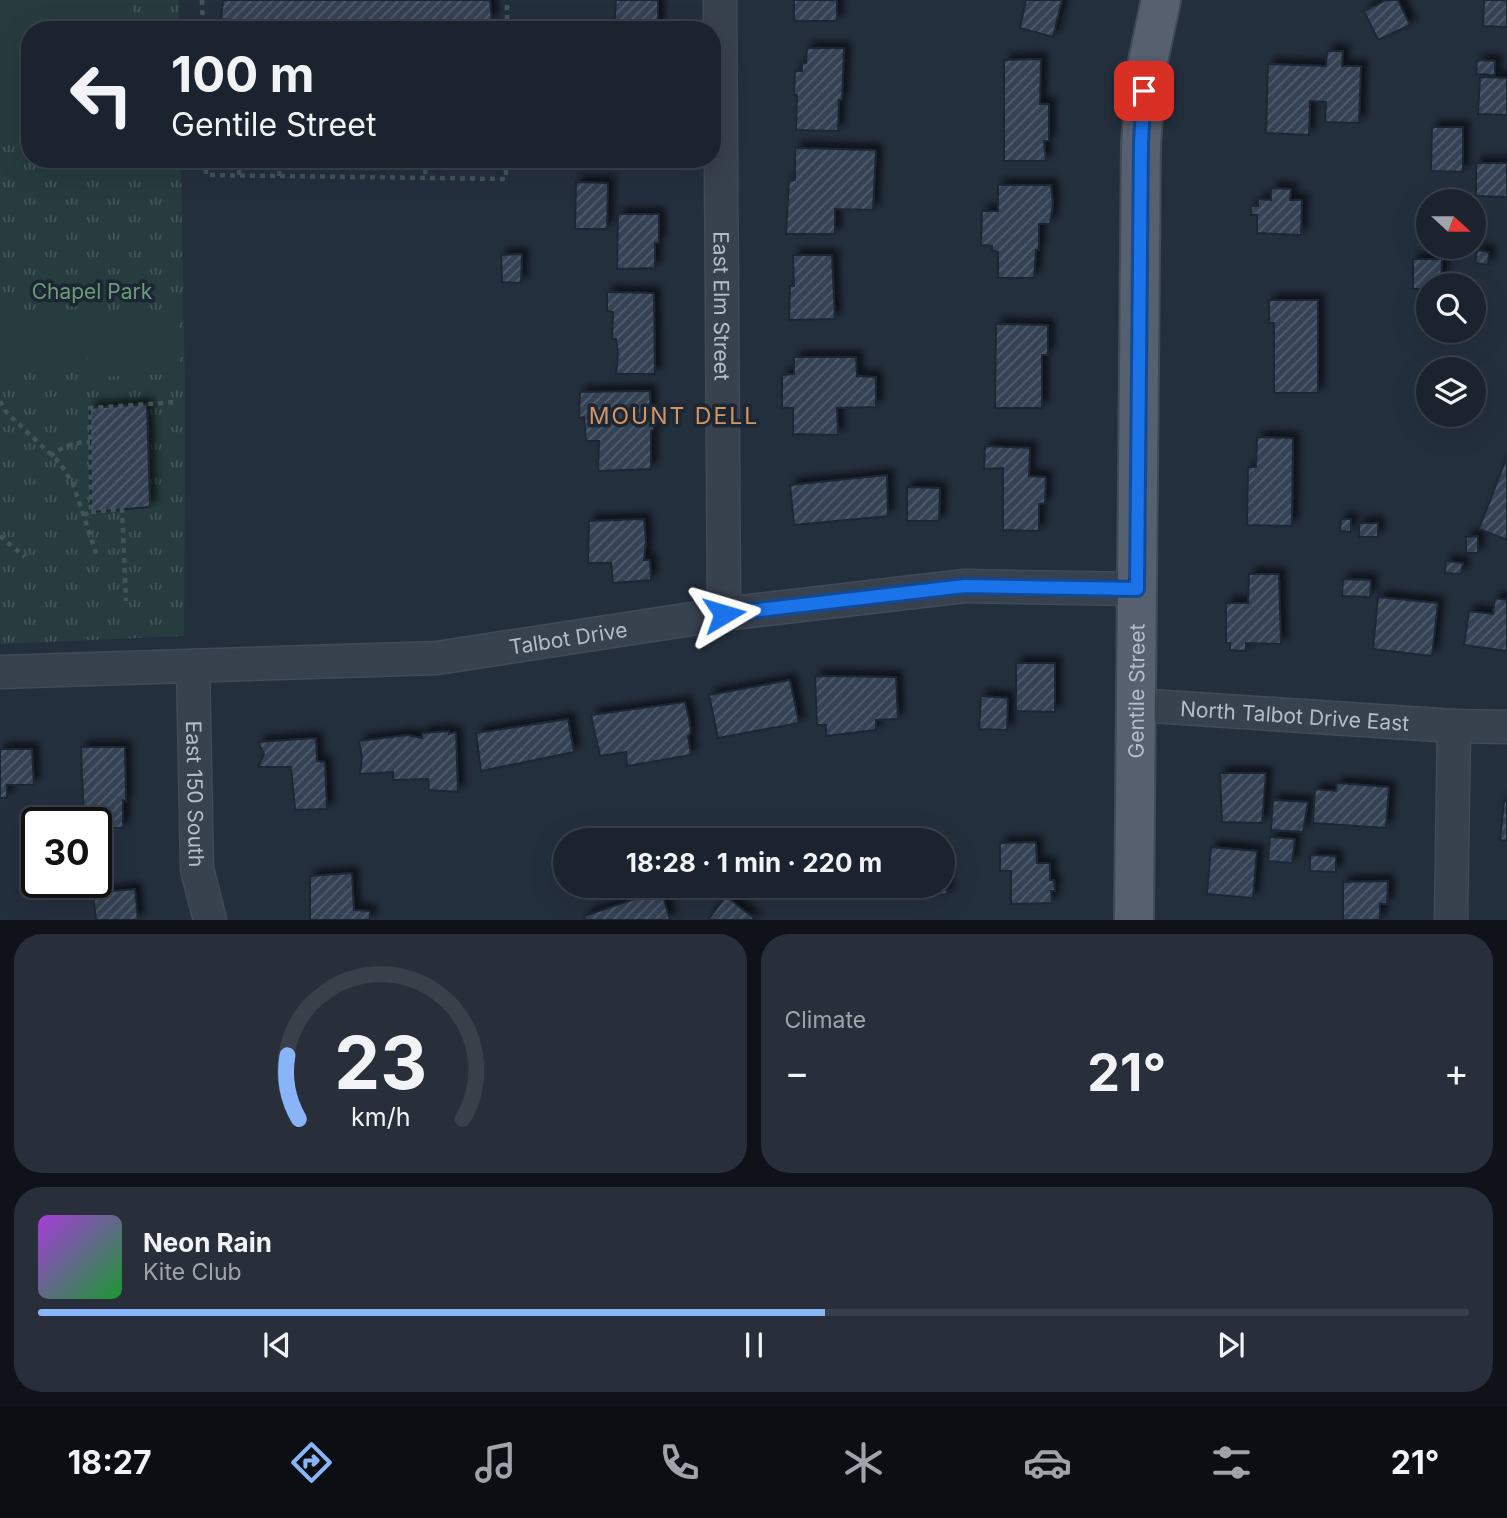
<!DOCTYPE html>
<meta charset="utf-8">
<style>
:root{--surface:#1b232e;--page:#282f3a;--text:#f1f3f6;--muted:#a0a4aa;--line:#39404a;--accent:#8ab4f8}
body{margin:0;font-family:Inter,sans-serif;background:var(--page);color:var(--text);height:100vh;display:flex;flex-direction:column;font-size:26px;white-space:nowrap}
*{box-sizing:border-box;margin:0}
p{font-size:23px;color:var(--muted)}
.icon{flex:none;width:38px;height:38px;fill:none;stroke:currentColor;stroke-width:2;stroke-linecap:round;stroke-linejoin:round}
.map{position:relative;height:920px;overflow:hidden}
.details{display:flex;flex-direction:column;gap:14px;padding:14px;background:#0f1319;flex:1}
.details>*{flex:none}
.hud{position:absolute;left:21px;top:21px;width:700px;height:147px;border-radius:28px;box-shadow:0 7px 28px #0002,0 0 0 2px var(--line);background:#1b232e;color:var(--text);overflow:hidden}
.needle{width:46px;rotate:111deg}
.fabs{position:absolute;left:1416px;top:189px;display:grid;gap:14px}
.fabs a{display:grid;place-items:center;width:70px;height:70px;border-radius:50%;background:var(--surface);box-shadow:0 7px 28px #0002,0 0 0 2px var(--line);font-size:35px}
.speed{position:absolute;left:21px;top:807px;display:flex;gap:14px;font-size:35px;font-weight:700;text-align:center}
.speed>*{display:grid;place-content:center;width:91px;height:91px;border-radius:50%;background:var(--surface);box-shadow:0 7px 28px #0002,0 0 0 2px var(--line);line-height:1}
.speed .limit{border:4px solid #111;border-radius:10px;background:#fff;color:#111}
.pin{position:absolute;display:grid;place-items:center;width:60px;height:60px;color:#fff;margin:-30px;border-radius:14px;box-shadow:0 4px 10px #0006}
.me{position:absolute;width:77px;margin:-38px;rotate:83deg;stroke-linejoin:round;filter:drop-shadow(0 0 5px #0008)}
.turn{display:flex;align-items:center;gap:24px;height:147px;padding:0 35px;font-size:32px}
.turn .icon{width:91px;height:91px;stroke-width:2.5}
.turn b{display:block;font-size:49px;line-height:60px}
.big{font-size:52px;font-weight:700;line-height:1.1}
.details .card{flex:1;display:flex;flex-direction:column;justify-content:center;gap:10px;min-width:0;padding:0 24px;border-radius:28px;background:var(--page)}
.details .dial{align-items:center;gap:0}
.dial svg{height:182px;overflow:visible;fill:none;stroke:var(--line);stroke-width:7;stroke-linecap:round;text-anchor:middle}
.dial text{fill:var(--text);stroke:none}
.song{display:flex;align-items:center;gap:21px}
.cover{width:84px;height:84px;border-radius:10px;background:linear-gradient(135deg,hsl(280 70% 55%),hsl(130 70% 35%))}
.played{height:7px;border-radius:4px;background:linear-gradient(90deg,var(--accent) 55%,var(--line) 55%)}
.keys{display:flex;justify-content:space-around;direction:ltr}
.heat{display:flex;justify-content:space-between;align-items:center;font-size:38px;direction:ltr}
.details .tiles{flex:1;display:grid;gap:14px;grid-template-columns:1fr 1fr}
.card:last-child{grid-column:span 2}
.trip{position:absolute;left:553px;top:828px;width:402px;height:70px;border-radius:35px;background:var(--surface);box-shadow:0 7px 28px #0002,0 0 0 2px var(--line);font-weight:700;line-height:70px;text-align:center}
.menu{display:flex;height:112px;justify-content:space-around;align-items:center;background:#0b0e12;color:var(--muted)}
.menu .icon{width:49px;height:49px}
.menu .current{color:var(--accent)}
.menu b{font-size:32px;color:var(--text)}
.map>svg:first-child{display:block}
.grass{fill:url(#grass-tufts)}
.pitch{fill:#263c3f}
.building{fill:url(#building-hatch);stroke:#1f2835;stroke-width:2;filter:url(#shadow)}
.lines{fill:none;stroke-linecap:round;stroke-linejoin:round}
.minor-casing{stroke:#414a57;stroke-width:35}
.major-casing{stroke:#414a57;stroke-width:42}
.path{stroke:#3f5557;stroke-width:4.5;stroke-dasharray:5 5;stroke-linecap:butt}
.minor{stroke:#38414e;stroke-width:32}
.major{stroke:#56606e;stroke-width:38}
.route-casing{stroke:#114b97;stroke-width:18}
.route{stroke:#1a73e8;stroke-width:12}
.labels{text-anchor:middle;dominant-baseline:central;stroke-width:7;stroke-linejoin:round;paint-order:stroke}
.park-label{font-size:21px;fill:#6b9a76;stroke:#1d2633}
.street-label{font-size:21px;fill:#b4bcc9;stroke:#1d2633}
.neighbourhood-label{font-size:23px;letter-spacing:2px;fill:#d59563;stroke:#1d2633}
</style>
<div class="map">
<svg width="1507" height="920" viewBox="0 0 1507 920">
<defs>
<pattern id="grass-tufts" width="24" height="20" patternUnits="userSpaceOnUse" patternTransform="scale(1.75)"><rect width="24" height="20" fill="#263c3f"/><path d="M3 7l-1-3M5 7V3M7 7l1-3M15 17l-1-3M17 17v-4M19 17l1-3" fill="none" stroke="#435659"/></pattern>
<pattern id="building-hatch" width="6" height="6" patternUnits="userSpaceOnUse" patternTransform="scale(1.75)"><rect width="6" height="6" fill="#364354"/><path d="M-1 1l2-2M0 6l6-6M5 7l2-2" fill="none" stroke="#515c6b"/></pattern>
<filter id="shadow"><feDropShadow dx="6" dy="-6" stdDeviation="3.5" flood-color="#0009"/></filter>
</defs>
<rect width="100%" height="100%" fill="#242f3e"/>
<path class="grass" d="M0,0H178L179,30H30V159H181L185,398L184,636L0,644Z"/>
<path class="pitch" d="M0,0H132L133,30H30V149L0,138Z
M81,310L83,368L0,371V313Z
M178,313L180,374L88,377L86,316Z"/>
<path class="building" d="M223,0H490L492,21L458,23V30H255V23L221,19Z
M616,0H658V30H614Z
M794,0H837V21H794Z
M1026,0H1062L1053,37L1020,28Z
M1386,0H1398L1410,25L1378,40L1364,11Z
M1484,0H1507V27L1483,26Z
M807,48H844L842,100H839L838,131L796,130L797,95H794L795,71H802V63H806Z
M1327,51H1343L1342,66H1361L1359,123L1325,122L1326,102L1310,101L1309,135L1266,133L1268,64L1326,66Z
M1041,59L1040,104H1049V141H1044L1046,161H1004V60Z
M1477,60L1495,61V75L1476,74Z
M1480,77L1507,78V115L1478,114Z
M1432,127H1463V172L1431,171Z
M795,148L876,150L873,210L835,209V234H786L789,181L795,180Z
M620,159H661V162L620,163Z
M1476,163H1507V197L1476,196Z
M576,182L608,183L607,229H575Z
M998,185H1051L1053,204L1050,224H1039V250H1036L1034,278H998V252L992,250V246L981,245L982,211H998Z
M1271,188L1291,189L1290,200H1302L1301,235L1257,233V215H1251V206H1258V199L1271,200Z
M618,214H659V243H655V268L617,269Z
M1477,250L1489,252L1488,265L1475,263Z
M522,254L521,283L502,282L501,255Z
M793,255H832L835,319L789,320L790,286H794Z
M1413,259H1442L1441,285H1428V289H1413Z
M607,292L654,293L655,374H616L618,354L616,339H612L613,312L607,311Z
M1269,300H1318V393H1274V323H1269Z
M996,324L1048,325V355H1042V408H995Z
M794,357H856L857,376L876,377V407L837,408L838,435L793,434V408H782V375L794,374Z
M650,391L651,421L654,420V429L651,431V469L598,471L599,441H586L584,417L579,418L580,392Z
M147,404L150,507L91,512L90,408Z
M1257,437L1293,438L1292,526L1247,525L1248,467H1256Z
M985,446L1030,448L1029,476L1046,477L1045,503L1039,504V531L1003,530V468L984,469Z
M1507,456V540L1479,529Z
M887,475L888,516L794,525L790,485Z
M907,487L940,488L939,521H907Z
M644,519L646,540L644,560H650L651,580L613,583L611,563H588L589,521Z
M1341,519H1351V532L1340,531Z
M1359,523H1378V537H1359Z
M1478,536V553H1466V537Z
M1446,561L1463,563L1461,574L1445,573Z
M1249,574H1279L1281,644L1246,643V651L1230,650V643H1226V603H1248Z
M1343,579L1371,580L1370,597L1342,596Z
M1378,597L1438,603L1432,656L1373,649Z
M1495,598L1507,600V651L1464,645L1469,611L1493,614Z
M1016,663H1055V712L1016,711Z
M815,676L896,677L898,719L876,720V730L826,736V725H817Z
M790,680L799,723L718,738L709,695Z
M981,696L1008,698L1007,730L979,729Z
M685,702L689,718L691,733L688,736L691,755L627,766L626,752L600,756L591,715Z
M568,719L574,752L481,771L476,733Z
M449,731V734L456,732L458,792L429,790L428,779L393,780V772L360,774L362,757L359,741L407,735L422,738V733Z
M316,738L317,761L325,762L327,809L295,810L291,767H258L264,754L258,742Z
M81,747H125L126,801L123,800V828H96V822H84Z
M0,749H32L34,785H7V798H0Z
M1220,773H1266L1262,823L1222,822Z
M1337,783L1389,787L1386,828L1313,823L1315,789L1336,791Z
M1273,800L1308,802L1303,832L1271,830Z
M1504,801H1507V841L1500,840Z
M1270,837L1295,839L1292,863L1268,861Z
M1036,842L1037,863H1050V880H1054L1055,891H1051L1052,903L1011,904V871H1000V843Z
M1211,847L1257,851L1253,898L1207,894Z
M1310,855L1336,856V872L1310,871Z
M944,870L947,894L932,896L931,886H943Z
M352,873L354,910L370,911V920H310V876Z
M1388,881L1387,904H1380V920H1343V882Z
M135,889L138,920H96L93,893Z
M661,890L670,920H586L584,916Z
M726,896L755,919L754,920H708Z"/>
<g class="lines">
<g class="minor-casing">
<g id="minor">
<path id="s1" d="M720,0L724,614"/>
<path id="s2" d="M193,666L197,869L210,920"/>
<path id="s3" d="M0,672L437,658L724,614L965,586L1137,589"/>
<path id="s4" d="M1136,705L1454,726L1507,727"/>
<path d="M1451,920L1454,726"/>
</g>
</g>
<g class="major-casing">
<g id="major">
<path id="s5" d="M1134,920L1141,143L1147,66L1161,0"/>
</g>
</g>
<path class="path" d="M202,0L203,30
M458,28L507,23
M507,30V0
M206,159V175L506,179V159
M424,159L426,178
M239,175L240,159
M279,176L281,159
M0,401L6,412L60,463L73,484L97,556
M50,456C63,446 75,442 90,442
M91,512L122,509L126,601
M84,515L91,512L90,408L177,402
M0,536L25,557"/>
<use href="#minor" class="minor"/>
<use href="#major" class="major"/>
</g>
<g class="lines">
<g class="route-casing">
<path id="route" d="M724,614L965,586L1137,589L1141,143L1144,91"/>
</g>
<use href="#route" class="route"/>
</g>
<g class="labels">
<g class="park-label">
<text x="92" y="291">Chapel Park</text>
</g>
<g class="street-label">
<text stroke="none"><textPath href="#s1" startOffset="306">East Elm Street</textPath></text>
<text stroke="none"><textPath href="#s3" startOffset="570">Talbot Drive</textPath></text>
<text stroke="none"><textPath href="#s5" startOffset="229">Gentile Street</textPath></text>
<text stroke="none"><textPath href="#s4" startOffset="159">North Talbot Drive East</textPath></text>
<text stroke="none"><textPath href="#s2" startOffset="128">East 150 South</textPath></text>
</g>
<g class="neighbourhood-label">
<text x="674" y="416">MOUNT DELL</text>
</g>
</g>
</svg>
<div class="fabs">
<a><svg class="needle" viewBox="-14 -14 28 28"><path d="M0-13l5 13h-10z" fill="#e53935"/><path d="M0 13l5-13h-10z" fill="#a0a4aa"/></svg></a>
<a><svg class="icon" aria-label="search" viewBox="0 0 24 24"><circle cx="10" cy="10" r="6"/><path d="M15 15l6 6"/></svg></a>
<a><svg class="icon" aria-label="layers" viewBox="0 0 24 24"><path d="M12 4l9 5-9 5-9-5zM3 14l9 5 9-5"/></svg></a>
</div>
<div class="speed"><div class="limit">30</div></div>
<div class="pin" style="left:1144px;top:91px;background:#d93025"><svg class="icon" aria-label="arrive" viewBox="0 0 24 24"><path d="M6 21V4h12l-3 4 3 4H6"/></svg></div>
<svg class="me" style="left:724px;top:614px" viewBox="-20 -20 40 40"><path d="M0-17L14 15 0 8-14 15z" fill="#1a73e8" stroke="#fff" stroke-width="4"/></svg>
<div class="trip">18:28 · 1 min · 220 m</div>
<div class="hud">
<div class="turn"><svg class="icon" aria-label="left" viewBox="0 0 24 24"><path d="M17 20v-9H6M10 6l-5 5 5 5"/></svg><div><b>100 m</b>Gentile Street</div></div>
</div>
</div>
<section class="details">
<div class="tiles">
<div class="card dial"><svg viewBox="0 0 100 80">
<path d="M14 69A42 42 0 1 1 86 69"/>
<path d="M14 69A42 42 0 0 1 9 41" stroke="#8ab4f8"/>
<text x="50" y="56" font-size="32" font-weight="700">23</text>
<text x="50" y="72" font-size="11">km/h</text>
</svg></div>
<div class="card"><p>Climate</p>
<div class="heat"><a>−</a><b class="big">21°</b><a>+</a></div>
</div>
<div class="card">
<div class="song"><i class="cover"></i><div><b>Neon Rain</b><p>Kite Club</p></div></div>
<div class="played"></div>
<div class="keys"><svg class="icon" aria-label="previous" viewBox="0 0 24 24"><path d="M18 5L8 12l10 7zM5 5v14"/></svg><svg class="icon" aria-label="pause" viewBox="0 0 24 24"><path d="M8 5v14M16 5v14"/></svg><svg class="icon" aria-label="next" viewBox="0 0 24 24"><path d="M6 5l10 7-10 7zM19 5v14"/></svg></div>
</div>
</div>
</section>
<nav class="menu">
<b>18:27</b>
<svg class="icon current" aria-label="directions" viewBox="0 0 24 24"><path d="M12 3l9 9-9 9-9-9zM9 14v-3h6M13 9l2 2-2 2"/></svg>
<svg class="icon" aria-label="music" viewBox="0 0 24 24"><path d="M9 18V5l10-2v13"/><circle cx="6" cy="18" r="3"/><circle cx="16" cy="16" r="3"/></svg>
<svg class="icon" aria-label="phone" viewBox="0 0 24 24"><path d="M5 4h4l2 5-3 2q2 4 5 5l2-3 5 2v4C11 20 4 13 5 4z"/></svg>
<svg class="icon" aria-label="climate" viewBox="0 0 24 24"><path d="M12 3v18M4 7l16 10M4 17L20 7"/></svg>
<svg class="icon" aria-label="car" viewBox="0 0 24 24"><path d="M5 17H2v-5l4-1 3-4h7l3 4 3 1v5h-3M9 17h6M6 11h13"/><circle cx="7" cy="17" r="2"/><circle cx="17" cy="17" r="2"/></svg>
<svg class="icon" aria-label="filters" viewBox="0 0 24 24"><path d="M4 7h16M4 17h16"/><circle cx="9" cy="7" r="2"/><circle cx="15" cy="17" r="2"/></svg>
<b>21°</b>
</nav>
